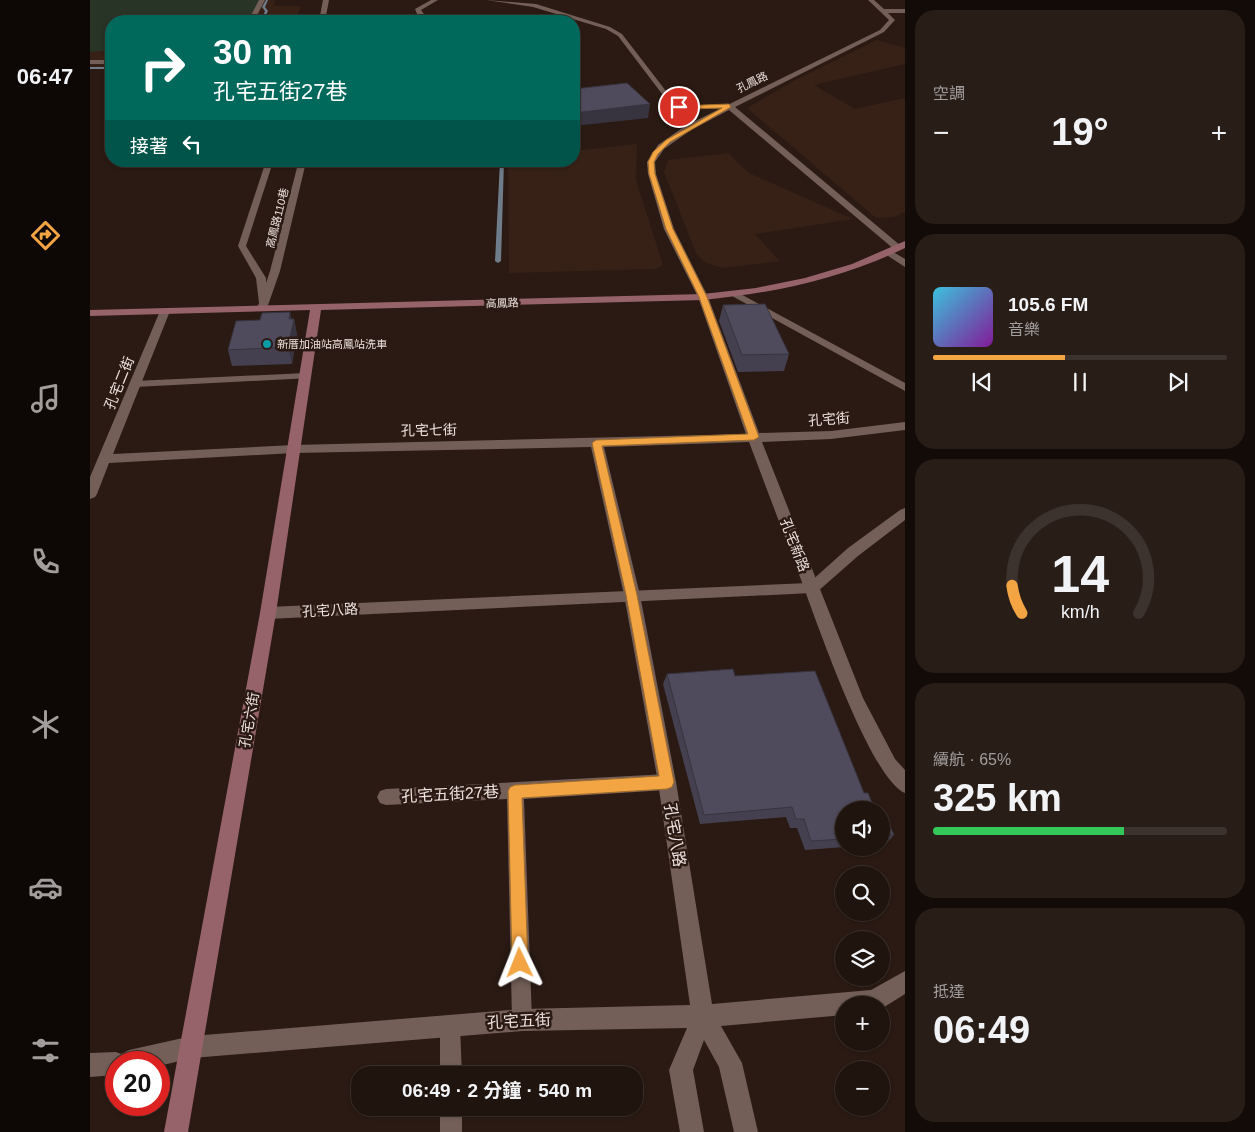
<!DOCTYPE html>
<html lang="zh-TW">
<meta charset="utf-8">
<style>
:root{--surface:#20140e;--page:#281d17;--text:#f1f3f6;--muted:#a29e9e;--line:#3d332e;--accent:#f3a443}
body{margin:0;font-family:Arial,"Noto Sans TC",sans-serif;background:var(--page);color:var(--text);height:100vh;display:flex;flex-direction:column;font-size:19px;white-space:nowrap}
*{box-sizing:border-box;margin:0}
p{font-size:16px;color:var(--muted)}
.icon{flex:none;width:28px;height:28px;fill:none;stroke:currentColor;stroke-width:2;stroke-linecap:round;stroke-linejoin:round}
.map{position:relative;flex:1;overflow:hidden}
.drawer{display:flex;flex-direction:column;gap:10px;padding:10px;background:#120b08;width:350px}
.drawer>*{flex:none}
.hud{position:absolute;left:15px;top:15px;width:475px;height:152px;border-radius:20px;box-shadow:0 1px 4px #0004,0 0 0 1px var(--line);background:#00695c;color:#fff;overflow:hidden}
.fabs{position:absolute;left:745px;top:801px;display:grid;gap:10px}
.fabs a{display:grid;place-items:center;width:55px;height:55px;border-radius:50%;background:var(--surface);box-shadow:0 1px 4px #0004,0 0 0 1px var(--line);font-size:25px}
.speed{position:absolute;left:15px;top:1051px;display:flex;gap:10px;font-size:25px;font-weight:700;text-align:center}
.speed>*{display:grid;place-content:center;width:65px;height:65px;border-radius:50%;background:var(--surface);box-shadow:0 1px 4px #0004,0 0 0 1px var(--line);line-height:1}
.speed .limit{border:8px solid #d22;background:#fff;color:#111}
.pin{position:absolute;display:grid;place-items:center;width:42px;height:42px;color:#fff;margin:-21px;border:2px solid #fff;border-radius:50%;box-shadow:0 1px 5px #0007}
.me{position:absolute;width:55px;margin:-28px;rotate:358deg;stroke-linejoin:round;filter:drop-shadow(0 0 4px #0008)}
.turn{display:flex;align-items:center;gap:18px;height:105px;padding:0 25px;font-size:22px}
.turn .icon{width:65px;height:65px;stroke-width:2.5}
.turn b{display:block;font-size:35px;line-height:42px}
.then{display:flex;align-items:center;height:48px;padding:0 25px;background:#0003;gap:10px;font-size:19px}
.big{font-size:38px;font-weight:700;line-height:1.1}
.drawer .card{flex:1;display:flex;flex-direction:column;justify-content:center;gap:8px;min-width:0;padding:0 18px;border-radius:20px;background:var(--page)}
.drawer .dial{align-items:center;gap:0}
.dial svg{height:130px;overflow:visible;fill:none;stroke:var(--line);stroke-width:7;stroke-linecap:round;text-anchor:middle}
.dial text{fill:var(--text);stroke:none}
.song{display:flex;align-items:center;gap:15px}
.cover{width:60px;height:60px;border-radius:8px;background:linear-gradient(135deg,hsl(190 70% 55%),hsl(290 70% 35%))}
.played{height:5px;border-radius:2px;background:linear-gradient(90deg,var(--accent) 45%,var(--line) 45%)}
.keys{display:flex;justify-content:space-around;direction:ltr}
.heat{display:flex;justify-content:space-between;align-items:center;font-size:28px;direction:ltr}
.charge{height:8px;border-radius:4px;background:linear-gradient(90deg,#34c759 65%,var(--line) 0)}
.trip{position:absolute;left:261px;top:1066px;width:292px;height:50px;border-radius:20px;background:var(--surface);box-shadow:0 1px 4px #0004,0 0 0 1px var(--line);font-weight:700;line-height:50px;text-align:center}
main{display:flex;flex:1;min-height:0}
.tabs{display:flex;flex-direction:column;width:90px;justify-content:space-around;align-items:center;background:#0d0806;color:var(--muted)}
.tabs .icon{width:35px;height:35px}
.tabs .current{color:var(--accent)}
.tabs b{font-size:22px;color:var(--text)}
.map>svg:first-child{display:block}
.built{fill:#372117}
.green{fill:#273426}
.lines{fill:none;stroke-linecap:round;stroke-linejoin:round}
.stream{fill:#6f7c89;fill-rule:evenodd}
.lane{fill:#735f57;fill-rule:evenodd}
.street{fill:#735f57;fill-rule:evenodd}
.secondary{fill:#97636a;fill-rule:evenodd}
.wall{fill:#44404f}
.shaded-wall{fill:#373440}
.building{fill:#4f4b5c;stroke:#373440}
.route{fill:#f3a443;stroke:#9e6b2c}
.culture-dot{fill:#0f9aa8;stroke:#2a1a13;stroke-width:2}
.labels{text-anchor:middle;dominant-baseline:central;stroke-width:5;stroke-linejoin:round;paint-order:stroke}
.far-street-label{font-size:11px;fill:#eee2de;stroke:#2a1a13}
.far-poi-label{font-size:11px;fill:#eee2de;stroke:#2a1a13;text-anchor:start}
.street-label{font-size:14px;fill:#eee2de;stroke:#2a1a13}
.near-street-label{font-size:16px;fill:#eee2de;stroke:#2a1a13}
</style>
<main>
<nav class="tabs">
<b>06:47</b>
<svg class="icon current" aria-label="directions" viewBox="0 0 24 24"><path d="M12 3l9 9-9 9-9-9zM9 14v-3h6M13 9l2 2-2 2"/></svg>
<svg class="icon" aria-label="music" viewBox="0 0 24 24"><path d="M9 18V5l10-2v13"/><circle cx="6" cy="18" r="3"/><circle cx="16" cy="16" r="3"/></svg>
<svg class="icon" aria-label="phone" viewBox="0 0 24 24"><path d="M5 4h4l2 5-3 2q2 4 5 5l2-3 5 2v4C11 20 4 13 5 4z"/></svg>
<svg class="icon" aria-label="climate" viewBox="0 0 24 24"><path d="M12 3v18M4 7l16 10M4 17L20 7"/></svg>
<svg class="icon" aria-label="car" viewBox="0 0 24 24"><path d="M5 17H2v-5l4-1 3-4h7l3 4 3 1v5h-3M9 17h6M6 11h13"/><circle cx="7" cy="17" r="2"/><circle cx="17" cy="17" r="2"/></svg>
<svg class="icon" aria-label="filters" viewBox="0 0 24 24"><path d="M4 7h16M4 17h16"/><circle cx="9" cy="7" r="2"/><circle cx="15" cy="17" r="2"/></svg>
</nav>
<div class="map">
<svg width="815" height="1132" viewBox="0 0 815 1132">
<rect width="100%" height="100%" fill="#2a1a13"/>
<path class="built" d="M0,0H185L184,6H211L205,21H21V68L0,69Z
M787,40L815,48V64L724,85L765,109L815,98V212L804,217L786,218L657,108L707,79Z
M547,144L546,180L573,265L565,269L419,273L418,161H484V151Z
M638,153L659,173L763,219L665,234L690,261L633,268L616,263L606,253L574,172L578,160Z"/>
<path class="green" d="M0,0H170L159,21H21V50L0,52Z"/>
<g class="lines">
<path class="stream" d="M176,0H178L175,7L178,11L173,21H171L175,11L172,7Z
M0,67H21V69H0Z
M410,161H414L411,261L408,263L405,261Z"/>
<path class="lane" d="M169,0H175L164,21H158Z
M233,0H239L235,21H229Z
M341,0H348L331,10L336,17V21H330L325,9Z
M396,0L446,4L520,27L532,34L586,104L596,106L639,104L642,106L639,108L596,110L582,107L528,36L516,29L443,7Z
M0,60H21V64H0Z
M176,161L216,162L190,271L177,308L172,311L167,308L169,303L166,278L148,246ZM208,164L180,271L176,283V278L156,246L182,165Z
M645,291L815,383V391L642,296V292Z
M216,373L221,376L220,378L45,387L39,384L45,381Z
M815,508V520L768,556L727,592L722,593L178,619L173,617L171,613L173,609L178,607L719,583L758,548L810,510Z
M577,774L583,776L585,782L583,788L577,790L434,799L442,1020L439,1027L432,1030L425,1027L422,1020L417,799L296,805L290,803L287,797L290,791L296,789Z
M360,1016L367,1019L370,1026L372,1075H350V1026L353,1019Z
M350,1108H372V1132H350Z"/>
<path class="street" d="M778,0H784L794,9H815V13H798L805,20L794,32L645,107L811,246V250H805L639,110L601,130L574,149L565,162L566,174L584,229L618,297L669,433L741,431L815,422V430L741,439L672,442L773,698L805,759L815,770V793C780,779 725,617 710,577C693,532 676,487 659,442L514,447L550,595L586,782L622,1004L781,990L815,971V994L791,1009V1005H754V1015L631,1026L652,1063L668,1132H644L629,1067L614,1040L603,1070L614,1132H590L579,1070L597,1028L432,1031L102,1058L69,1066V1062H26V1075L0,1077V1053L26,1052L31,1054L39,1050L102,1036L432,1009L600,1005L568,782L534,595L501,447L204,453L19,463L7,494L5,497L0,499V477L70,311L75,308L80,311L23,454L204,445L656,434L608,297L574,229L558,174L557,162L568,145L595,126L790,30L799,20Z
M798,249L815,259V267L795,254V250Z"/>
<path class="secondary" d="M815,241V248C751,279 684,293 613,300L231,310L186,613L98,1132H74L170,613L220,310L0,316V310L613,294L666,288L715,278L762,264Z"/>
</g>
<path class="wall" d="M633,305L699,354L694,371L648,372L629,321Z
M200,312L201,319H204L207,335L202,364L142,366L138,350L170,320Z
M577,674L645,676L754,810V847L715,850L707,828H700L696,817L610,824L573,684Z
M791,813L804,835L796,844H791Z"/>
<path class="shaded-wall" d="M560,104L558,118L484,126V113Z
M200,312L203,324L204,319L207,335L202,364L198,347L199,319Z"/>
<path class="building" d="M537,83L560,104L484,113V89Z
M675,304L699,354L652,355L633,305Z
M200,312L199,319H204L198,347L138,350L146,321L170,320L172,313Z
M643,669L645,676L725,671L774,793H778L785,810H754V839L721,841L714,819H706L702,807L614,815L577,674Z
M791,813H794L804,835L791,836Z"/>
<path class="route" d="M639,104L641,107L580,142L568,154L564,162L565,174L583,229L617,297L669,437L664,440L512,446L547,595L584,782L582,787L577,789L432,798L438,963L436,969L430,971L424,969L422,963L418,791L420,787L425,785L569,776L536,595L502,443L506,440L658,434L609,297L576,229L559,174L558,162L563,152L576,140L632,108L589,109L587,106Z"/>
<circle class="culture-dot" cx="177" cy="344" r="5"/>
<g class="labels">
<g class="far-street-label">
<text transform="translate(662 82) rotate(-26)">孔鳳路</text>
<text transform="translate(187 218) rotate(-76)">高鳳路110巷</text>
<text transform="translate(412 303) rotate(-2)">高鳳路</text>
</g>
<g class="far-poi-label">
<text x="187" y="344">新厝加油站高鳳站洗車</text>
</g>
<g class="street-label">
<text transform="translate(29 383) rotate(-68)">孔宅二街</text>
<text transform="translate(739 419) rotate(-4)">孔宅街</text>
<text transform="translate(339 430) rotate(-1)">孔宅七街</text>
<text transform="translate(705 545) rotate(69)">孔宅新路</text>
<text transform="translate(240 610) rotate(-3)">孔宅八路</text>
<text transform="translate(159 720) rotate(-80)">孔宅六街</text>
</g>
<g class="near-street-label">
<text transform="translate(360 794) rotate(-3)">孔宅五街27巷</text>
<text transform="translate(585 835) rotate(81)">孔宅八路</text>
<text transform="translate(429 1021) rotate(-3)">孔宅五街</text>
</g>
</g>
</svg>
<div class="fabs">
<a><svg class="icon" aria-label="sound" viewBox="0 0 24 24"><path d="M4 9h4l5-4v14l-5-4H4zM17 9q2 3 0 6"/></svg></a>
<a><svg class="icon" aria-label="search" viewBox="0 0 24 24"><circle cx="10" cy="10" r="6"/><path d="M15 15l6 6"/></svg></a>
<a><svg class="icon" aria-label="layers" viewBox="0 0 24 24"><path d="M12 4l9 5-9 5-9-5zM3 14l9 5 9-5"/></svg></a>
<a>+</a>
<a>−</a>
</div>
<div class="speed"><div class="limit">20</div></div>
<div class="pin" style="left:589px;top:107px;background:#d93025"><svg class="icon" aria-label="arrive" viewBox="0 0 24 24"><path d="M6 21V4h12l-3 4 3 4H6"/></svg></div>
<svg class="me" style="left:430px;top:963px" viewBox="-20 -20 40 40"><path d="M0-17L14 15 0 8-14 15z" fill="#f3a443" stroke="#fff" stroke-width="4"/></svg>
<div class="trip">06:49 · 2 分鐘 · 540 m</div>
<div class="hud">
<div class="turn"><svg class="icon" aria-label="right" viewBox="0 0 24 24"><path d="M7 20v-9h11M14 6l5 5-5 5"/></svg><div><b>30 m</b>孔宅五街27巷</div></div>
<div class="then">接著<svg class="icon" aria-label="left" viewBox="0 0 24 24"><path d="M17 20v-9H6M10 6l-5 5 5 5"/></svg></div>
</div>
</div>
<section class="drawer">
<div class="card"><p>空調</p>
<div class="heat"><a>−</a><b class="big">19°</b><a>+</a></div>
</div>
<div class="card">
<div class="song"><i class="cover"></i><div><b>105.6 FM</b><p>音樂</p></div></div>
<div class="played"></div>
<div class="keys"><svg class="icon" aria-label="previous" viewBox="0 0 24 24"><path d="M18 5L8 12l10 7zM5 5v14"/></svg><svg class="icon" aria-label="pause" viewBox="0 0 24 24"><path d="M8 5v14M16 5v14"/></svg><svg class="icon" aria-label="next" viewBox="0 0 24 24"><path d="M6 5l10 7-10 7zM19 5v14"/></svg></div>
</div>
<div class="card dial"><svg viewBox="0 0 100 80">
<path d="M14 69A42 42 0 1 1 86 69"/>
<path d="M14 69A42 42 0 0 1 8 52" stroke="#f3a443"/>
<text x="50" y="56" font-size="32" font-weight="700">14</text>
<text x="50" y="72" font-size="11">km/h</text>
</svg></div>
<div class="card"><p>續航 · 65%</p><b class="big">325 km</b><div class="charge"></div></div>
<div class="card"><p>抵達</p><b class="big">06:49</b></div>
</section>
</main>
